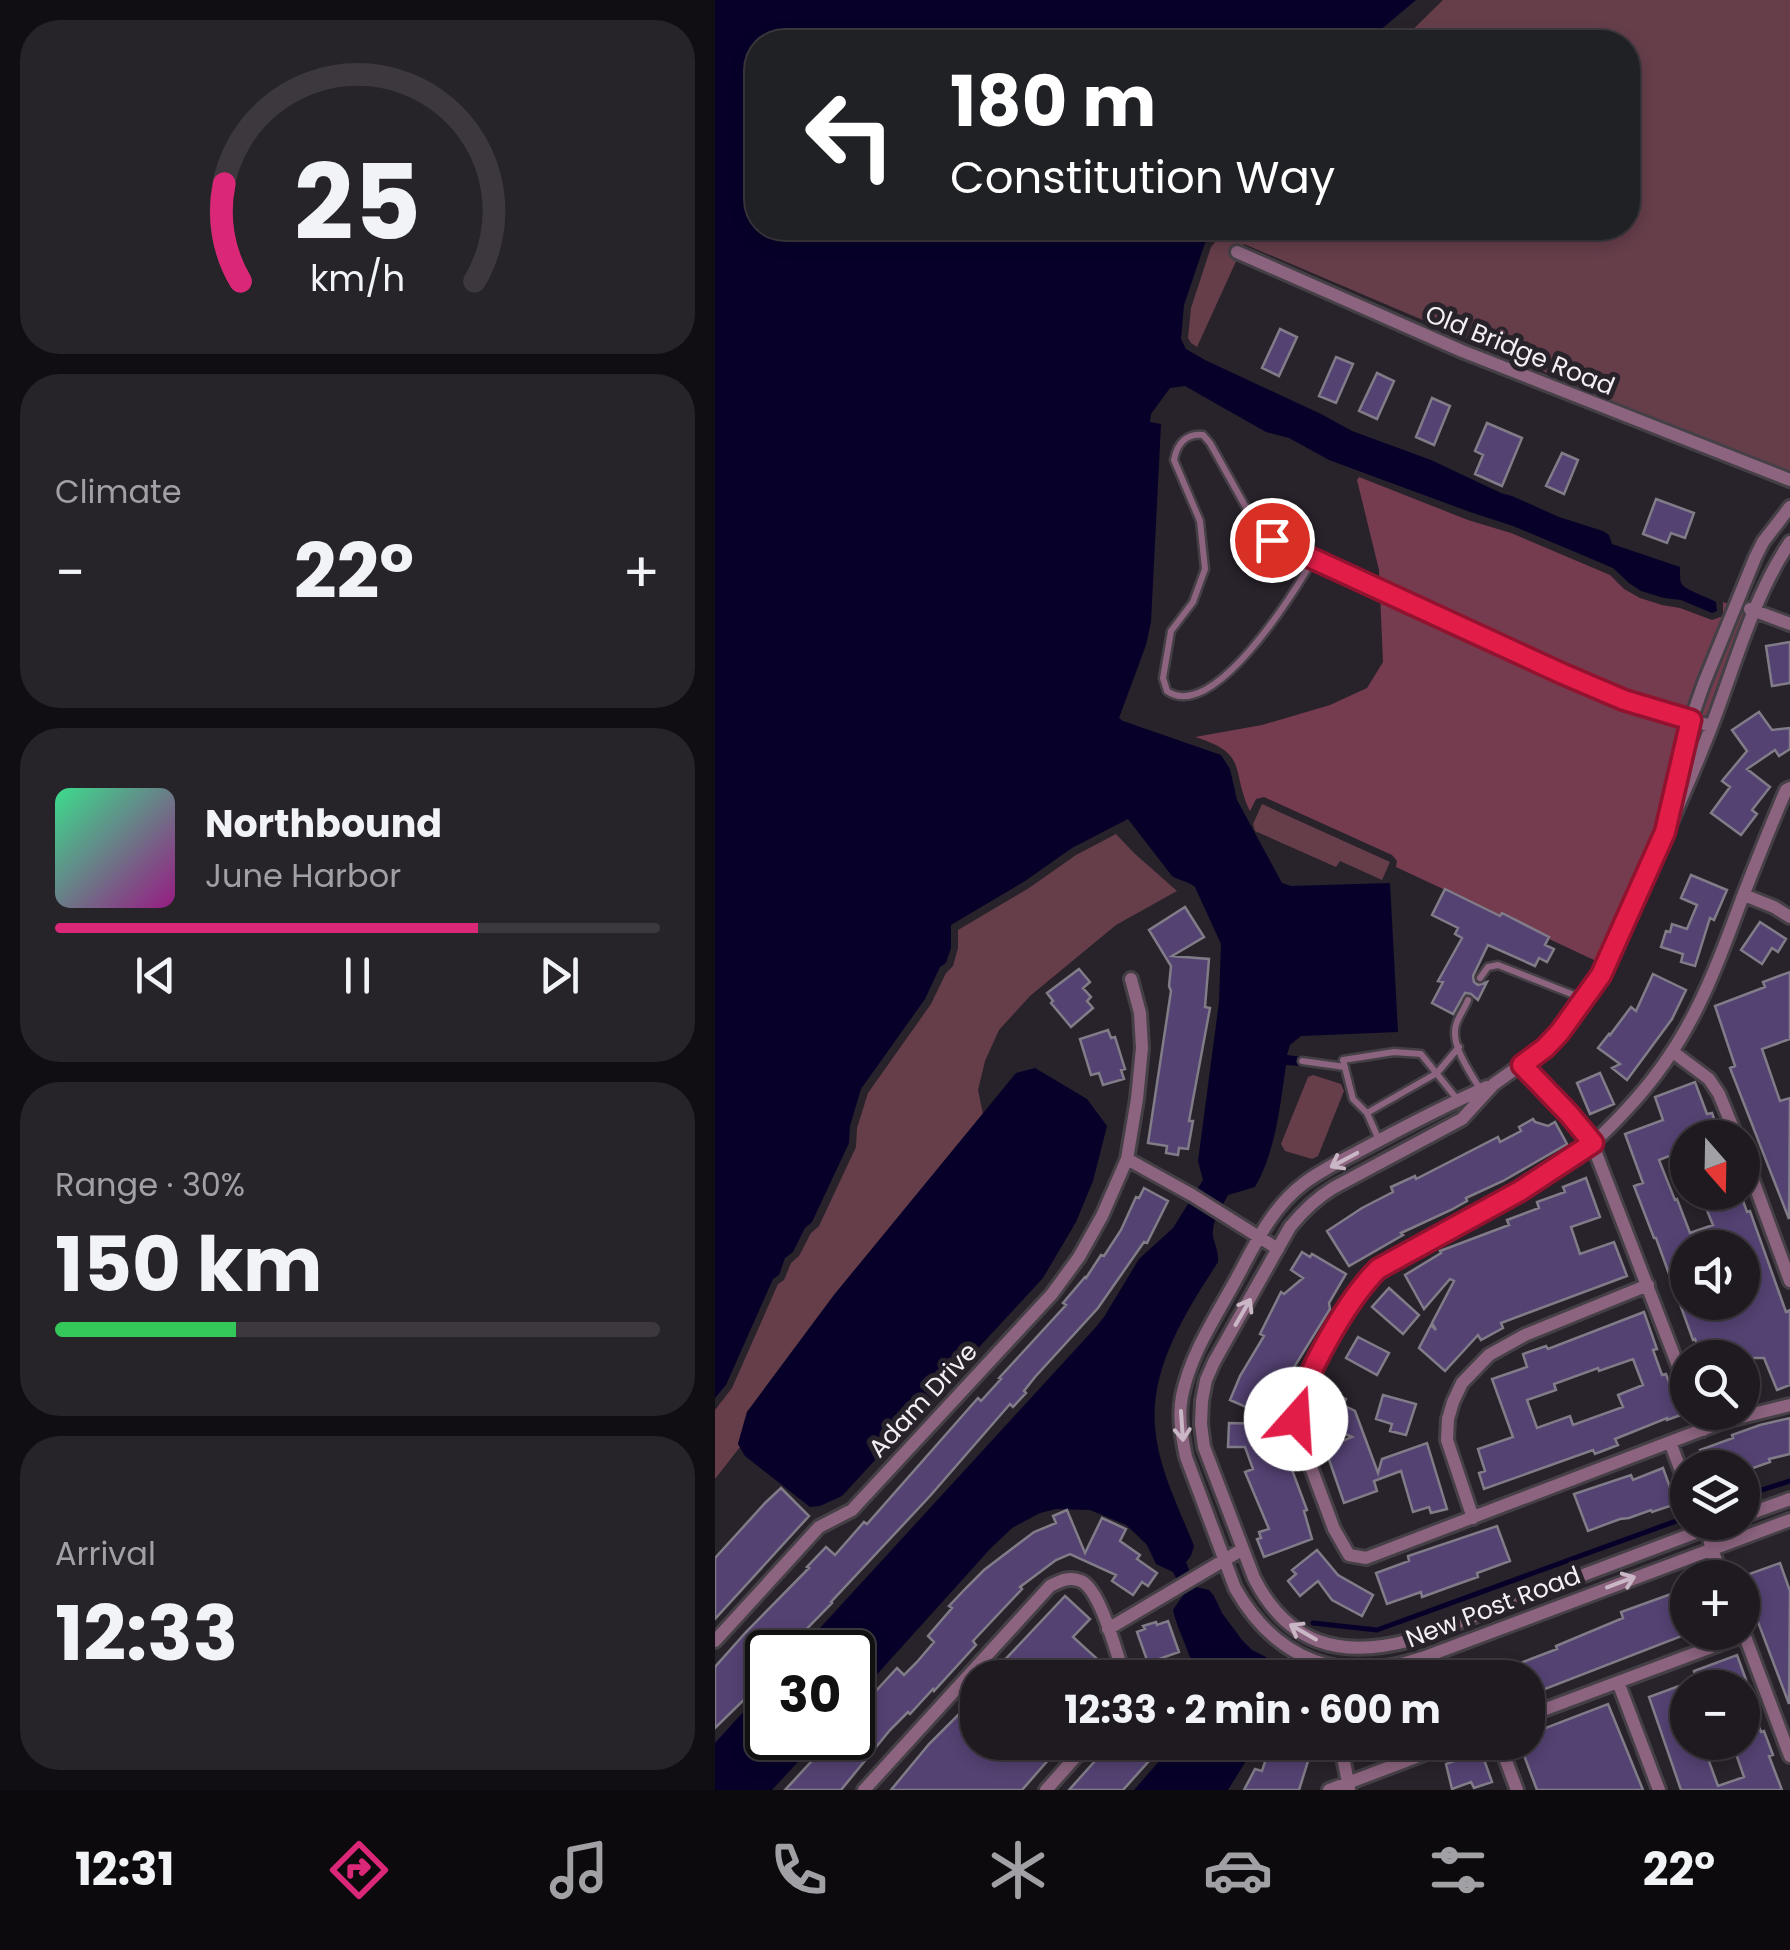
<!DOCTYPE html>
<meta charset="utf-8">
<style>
:root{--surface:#1e1a20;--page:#262329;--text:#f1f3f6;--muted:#a1a1a5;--line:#3c383e;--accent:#db2777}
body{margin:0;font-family:Poppins,sans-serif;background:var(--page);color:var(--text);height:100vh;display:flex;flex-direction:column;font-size:38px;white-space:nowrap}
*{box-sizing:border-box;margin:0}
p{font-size:32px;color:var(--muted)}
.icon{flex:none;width:55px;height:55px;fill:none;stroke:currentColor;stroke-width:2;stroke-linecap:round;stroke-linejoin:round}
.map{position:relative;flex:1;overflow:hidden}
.details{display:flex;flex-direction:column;gap:20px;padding:20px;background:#100e12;width:715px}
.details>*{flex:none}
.top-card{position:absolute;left:30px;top:30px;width:895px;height:210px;border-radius:40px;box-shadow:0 5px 15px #0003,0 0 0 2px var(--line);background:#202124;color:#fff;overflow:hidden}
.needle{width:65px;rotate:160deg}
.controls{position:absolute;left:955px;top:1120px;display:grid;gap:20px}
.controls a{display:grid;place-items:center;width:90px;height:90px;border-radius:50%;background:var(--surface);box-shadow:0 5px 15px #0003,0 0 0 2px var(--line);font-size:50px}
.speed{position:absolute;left:30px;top:1630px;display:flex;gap:20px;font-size:50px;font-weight:700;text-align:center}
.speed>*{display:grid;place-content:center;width:130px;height:130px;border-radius:50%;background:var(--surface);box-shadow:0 5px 15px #0003,0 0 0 2px var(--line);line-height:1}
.speed .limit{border:5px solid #111;border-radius:15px;background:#fff;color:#111}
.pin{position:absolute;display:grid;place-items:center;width:85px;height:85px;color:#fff;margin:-42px;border:5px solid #fff;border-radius:50%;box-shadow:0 2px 10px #0007}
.me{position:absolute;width:110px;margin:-55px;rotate:19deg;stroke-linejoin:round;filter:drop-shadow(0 0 8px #0008)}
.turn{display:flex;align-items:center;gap:35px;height:210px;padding:0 40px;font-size:45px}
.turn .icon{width:130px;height:130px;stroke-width:2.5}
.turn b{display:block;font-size:70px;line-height:85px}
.big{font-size:75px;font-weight:700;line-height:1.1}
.details .card{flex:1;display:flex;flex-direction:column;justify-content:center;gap:15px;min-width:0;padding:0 35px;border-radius:40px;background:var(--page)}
.details .dial{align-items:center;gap:0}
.dial svg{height:260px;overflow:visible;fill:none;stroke:var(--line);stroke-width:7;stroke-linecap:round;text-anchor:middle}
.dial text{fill:var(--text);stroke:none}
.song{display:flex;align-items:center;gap:30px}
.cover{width:120px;height:120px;border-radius:15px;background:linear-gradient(135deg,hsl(150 70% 55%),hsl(310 70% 35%))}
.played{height:10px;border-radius:5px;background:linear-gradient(90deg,var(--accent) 70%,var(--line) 70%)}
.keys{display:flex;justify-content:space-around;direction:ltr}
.heat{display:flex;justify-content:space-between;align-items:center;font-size:55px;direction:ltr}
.charge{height:15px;border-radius:8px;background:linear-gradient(90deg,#34c759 30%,var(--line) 0)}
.trip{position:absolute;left:245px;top:1660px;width:585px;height:100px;border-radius:40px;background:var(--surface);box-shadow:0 5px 15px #0003,0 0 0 2px var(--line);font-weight:700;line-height:100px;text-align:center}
.tab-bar{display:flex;height:160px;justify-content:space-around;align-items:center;background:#0c0a0d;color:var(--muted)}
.tab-bar .icon{width:70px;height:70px}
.tab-bar .current{color:var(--accent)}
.tab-bar b{font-size:45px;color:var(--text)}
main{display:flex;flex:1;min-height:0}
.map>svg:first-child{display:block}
.green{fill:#653e4a}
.forest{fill:#753c4f}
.water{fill:#07012a}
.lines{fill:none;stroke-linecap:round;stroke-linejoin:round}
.stream{stroke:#07012a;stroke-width:5}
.building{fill:#544273;stroke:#807c88;stroke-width:2.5;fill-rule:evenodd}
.lane-casing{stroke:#453f46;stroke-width:11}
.street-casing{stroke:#453f46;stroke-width:18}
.lane{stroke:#8c647f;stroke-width:6}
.street{stroke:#8c647f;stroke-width:12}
.oneway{stroke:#cab7c6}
.route-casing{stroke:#92132f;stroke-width:25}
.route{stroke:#e11d48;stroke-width:18}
.labels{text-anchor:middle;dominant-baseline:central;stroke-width:10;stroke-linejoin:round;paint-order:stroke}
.street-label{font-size:25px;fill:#f4eff5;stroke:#28222a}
</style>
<main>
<section class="details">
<div class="card dial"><svg viewBox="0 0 100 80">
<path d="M14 69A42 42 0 1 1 86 69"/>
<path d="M14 69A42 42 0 0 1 9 39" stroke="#db2777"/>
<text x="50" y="56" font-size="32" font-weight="700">25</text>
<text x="50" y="72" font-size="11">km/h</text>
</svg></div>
<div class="card"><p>Climate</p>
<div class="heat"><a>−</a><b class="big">22°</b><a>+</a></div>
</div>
<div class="card">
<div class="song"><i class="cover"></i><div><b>Northbound</b><p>June Harbor</p></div></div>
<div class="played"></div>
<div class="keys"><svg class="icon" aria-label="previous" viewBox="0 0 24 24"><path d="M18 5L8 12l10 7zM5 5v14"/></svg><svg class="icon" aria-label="pause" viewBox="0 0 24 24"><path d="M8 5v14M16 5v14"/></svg><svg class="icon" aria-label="next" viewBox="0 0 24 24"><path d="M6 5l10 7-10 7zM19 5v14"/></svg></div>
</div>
<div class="card"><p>Range · 30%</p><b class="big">150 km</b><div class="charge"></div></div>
<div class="card"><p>Arrival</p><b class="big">12:33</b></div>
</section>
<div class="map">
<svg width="1075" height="1790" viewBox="0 0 1075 1790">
<rect width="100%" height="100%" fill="#28222a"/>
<path class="green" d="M728,0H1075V486L952,424L529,244L482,347L476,343L473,338L476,308L496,247L512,228H912V42H685Z
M547,804L675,862L667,880L625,861L621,867L540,831L538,824Z
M401,834L419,853L462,891L401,925L315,996L284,1030L270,1061L263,1090L268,1114L119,1295L32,1412L23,1444L25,1447L0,1479V1410L17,1388L63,1284L69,1280L76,1263L84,1256L96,1233L104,1226L141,1147L142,1128L153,1093L216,1004L231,973L238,966L243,948V930L314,888L361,855Z
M598,1075L626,1084L629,1091L603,1156L597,1159L570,1151L566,1144L593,1077Z"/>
<path class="forest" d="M644,477L753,520L796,533L895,575L909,589L925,598L947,605L965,608L997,620L1008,616V602L1037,613L896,968L681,867L682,861L677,855L549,797L541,799L535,811C515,770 535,754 480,737L547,725L615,705L652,688L668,662L664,570L642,480Z"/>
<path class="water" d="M0,0H701L651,42H42V228H504L490,243L469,305L466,339L471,349L490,360L606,414L637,431L716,460L786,493L797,496L844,517L888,531L894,535L897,544L965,567C965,569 965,582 966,583C969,590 993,597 1001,602L1002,611L997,613L966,600L949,598L926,591L914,583L898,568L798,526L755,512L614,460L574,438L551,432L470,386L455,388L436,414L435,422L446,424L436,622L431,645L404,718L408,721L506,755L515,769L522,800L567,883L576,886L675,883L683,1032L586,1036L575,1045L572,1055L587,1057L586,1066L571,1065C565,1106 561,1150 540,1187L513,1195C507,1207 496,1222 498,1236C500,1246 504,1252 503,1262C472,1310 435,1367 440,1427C443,1468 464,1508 479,1546L476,1556L471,1562L481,1587L494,1590L499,1596L507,1613L527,1640L537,1650L551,1657L556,1667L555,1677H480C477,1654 463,1633 458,1610L469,1594L458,1572L441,1564L432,1545L423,1536L411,1525L375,1510L341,1509L325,1513L297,1528L275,1549L138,1701V1652H83L381,1327L389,1317L424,1259L458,1228L488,1180L483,1161L504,1002L506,944L480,887C473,881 465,881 457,876L413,819L357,848L310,881L236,925V948L231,963L225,967L210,999L146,1089L135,1126L134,1143L97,1222L90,1228L78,1252L70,1258L64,1275L58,1279L11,1385L0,1398Z
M320,1068L372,1099L392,1126L378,1181L361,1222L328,1278L127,1496L105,1506L95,1507L30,1456L23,1444L32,1412L119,1295L301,1073Z
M52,1686V1738H105L57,1790H0V1743Z
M461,1742H542V1743L513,1790H419Z"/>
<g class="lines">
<path class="stream" d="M1028,1496L1075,1481
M598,1623L662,1630L964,1520"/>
</g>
<path class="building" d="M565,329L582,337L564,376L547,368Z
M621,357L638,364L621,403L604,396Z
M662,373L679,381L662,419L644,411Z
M717,398L735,406L719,445L701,437Z
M772,423L807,438L787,486L760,474L768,455L760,451Z
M847,453L863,460L849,494L831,486Z
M941,499L979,513L970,538L956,533L952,543L928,534Z
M1075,642V683L1057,686L1051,646Z
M1044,712L1057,730L1075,728V749L1064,756L1060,750L1032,769L1055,787L1037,810L1042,814L1026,835L996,813L1015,787L1007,781L1032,751L1017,730Z
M976,875L1012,890L999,920L995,918L980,966L966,962L968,954L946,947L951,931L955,932L957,924L972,929L982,905L966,898Z
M730,889L785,916L787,913L834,937L830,945L839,949L832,962L824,958L820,966L773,945L758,976L759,982L763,985L772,982L763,1000L756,994L750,993L738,1014L717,1003L728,982L723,981L747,938L740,934L743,928L717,915Z
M470,907L489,937L457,956L494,959L490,1007L495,1008L474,1121H478L473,1149L464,1148L463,1155L451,1153L452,1146L433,1143L456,991L454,986L456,966L434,930Z
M1045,922L1071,939L1063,952L1057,948L1047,964L1026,950Z
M364,969L375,982L368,988L376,997L372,1001L378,1008L356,1027L336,1003L338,1001L332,993Z
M1075,972V1039L1047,1049L1065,1101L1075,1098L1074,1219L1015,1068L1020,1066L1000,1006L1050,987L1048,982Z
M938,974L971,990L957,1019L912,1080L897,1068L905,1064L883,1048L894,1034L895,1035L916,1007L921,1011Z
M393,1030L396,1038L400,1037L410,1069L406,1070L409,1079L388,1085L384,1073L376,1075L365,1039Z
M885,1073L899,1104L875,1114L862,1083Z
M980,1082L992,1114L997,1113L1006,1138H972V1149L944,1160L960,1200L962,1199L975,1233L998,1225L986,1196L994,1192H1025L1032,1212L1035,1211L1071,1312L1075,1310V1385L1062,1390L1049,1358H987L980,1339L978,1340L941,1238H939L919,1186L928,1183L910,1134L948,1120L940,1097ZM972,1248H1028V1302H972Z
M818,1119L820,1122L833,1126L840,1122L852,1144L788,1181L751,1198L752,1201L736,1210L686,1233L688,1235L634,1266L612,1231L647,1208L678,1192L676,1187L700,1176L701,1179L783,1137L785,1142L806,1131L804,1127Z
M871,1178L885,1217L856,1227L865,1254L899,1242L912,1276L786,1323L788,1328L766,1340L763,1335L730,1371L704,1348L716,1325L721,1330L717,1323L739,1281L735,1279L709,1309L690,1275L726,1253L725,1251L794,1225L792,1220L824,1208L822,1202L850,1192L848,1187Z
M429,1188L453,1201L432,1243L429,1242L383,1308L320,1377L309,1391L311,1393L298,1407L295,1404L215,1496L116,1602L117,1603L69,1652H52V1667L34,1686V1689L37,1692L0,1728V1667L31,1632L94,1568L92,1567L111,1547L120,1555L149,1522L152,1524L263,1398L266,1401L286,1379L284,1378L351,1305L348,1303L370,1277L371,1278L386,1255L389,1256L406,1230L421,1197L424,1198Z
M587,1252L595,1257L597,1254L631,1274L614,1303L615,1309L560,1398L552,1416L515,1400L525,1376L549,1336L545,1334L566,1292L569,1294L588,1278L576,1270Z
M674,1288L704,1315L688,1334L657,1307Z
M929,1312L942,1349L938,1350L947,1375L951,1374L966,1415L952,1420V1418L900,1439L903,1445L880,1454L878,1450L769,1489L764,1473L770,1471L763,1449L798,1437L777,1379L812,1367L808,1354L831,1346L833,1349ZM918,1359L928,1385L903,1395L908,1407L858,1425L855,1416L822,1428L812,1400L841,1390L839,1384L883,1368L884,1371Z
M643,1337L674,1353L662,1375L631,1358Z
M618,1393L631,1399L628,1405L640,1411L663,1473L667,1459L712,1443L732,1509L716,1513L714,1507L698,1512L686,1471L659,1481L662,1491L629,1503L610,1448L637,1437L604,1422Z
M668,1395L701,1404L691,1435L675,1431L677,1424L661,1419Z
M1075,1418V1454L1054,1459L1055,1462L1030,1471L1029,1468H991L985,1450L1018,1438L1017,1435L1045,1425Z
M514,1423L553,1424L552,1458L570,1451L592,1510L589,1511L597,1539L549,1557L542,1539L546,1538L544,1532L554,1529L530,1472L538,1469L530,1447H513Z
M948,1468L961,1504L937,1512L936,1510L914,1518L905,1519L873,1531L859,1494L916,1475L918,1480Z
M66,1488L94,1516L0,1619V1558L50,1503Z
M352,1510L370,1553L387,1518L411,1529L405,1541L425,1555L422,1559L442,1573L433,1586L427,1582L418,1595L397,1581L401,1575L355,1554L341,1560L305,1587L307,1589L258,1641L261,1645L219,1691L218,1689L195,1714L193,1712L175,1730L126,1790H70L118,1738H138V1711L157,1691L159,1693L182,1668L189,1675L202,1662L219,1642L213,1636L237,1608L234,1606L251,1588L269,1570L319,1532L341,1523L338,1516Z
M782,1526L795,1561L762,1573L763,1577L740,1585L707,1597L706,1592L672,1604L661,1573L694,1561L693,1556Z
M602,1550L623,1575L658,1595L647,1616L617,1600L603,1581L585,1596L573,1581L581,1574L577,1570Z
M1065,1563L1075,1591L1074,1704L1026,1577Z
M972,1592V1634L812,1696V1678H766L842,1649L841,1646L908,1618L906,1612L959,1593L960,1597Z
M350,1596L375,1619L358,1637L391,1667L381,1678H365L346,1660L330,1678H299L285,1665Z
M453,1621L464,1652L433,1663L422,1632L430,1629L428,1626L441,1622L442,1625Z
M1022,1655L1034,1688H1029L1046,1732L1049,1731L1058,1755L1054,1756L1067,1790H966L934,1697L972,1683V1742H987L1003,1786L1029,1777L1017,1742H1028V1688H985L979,1671Z
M262,1696V1742H349L307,1790H176L214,1744Z
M893,1704L928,1790H822L804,1742H812V1735Z
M397,1742H451L408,1790H354Z
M570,1742H599L584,1790H529L540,1769L547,1771L552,1756L565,1759Z
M766,1751L777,1782L759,1788L756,1782L737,1789L731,1764Z"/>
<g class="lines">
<g class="lane-casing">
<path id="lane" d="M556,539L538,520L495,443L488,435C471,433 462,444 459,460L485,521L490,569L478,602L456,631L448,678L452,691C498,723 578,595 597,561
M765,978L773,967L783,965L869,999
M753,1000C750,1008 745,1014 742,1022C733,1042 755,1072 765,1089
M587,1061L630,1067
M652,1113L722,1073L744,1047
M664,1140L652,1113L638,1099L628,1060L679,1052L706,1054L742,1099"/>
</g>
<g class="street-casing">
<path id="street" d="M522,252L747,351L1075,480
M557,540L909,701L996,726
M1035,609L1075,624
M1075,788L1071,790C1056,825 1042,860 1028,896C997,979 974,1043 912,1109C900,1122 888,1135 874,1146C808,1195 732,1226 663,1269C638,1294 592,1370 583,1404C581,1415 582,1424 584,1435L619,1529L634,1555L651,1558L1010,1421L1075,1405
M958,799L976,720L989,683L1040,558L1048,542L1075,507
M1029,895L1059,907L1075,917
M958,1052L994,1079L1004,1094L1022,1138
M807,1065L854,1114L877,1143L972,1389
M772,1087C729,1106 689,1127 648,1149C628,1160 606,1170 588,1184C555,1209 538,1249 518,1285C498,1321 475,1356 467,1396C463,1417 467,1437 471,1457L520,1588C562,1662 628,1685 707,1658L1075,1520
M1028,1153L1075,1281
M412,1159L477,1195L563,1249
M981,1412L988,1430
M955,1442L972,1487
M1028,1516L1075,1499
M758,1518L732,1440L733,1419L738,1402L747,1383L774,1355L810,1335L933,1285
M1009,1522L696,1640C626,1659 573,1645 539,1578L489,1447L486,1424L487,1401L491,1380L499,1362L575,1227C588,1211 600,1199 618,1188L747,1119L779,1084L830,1048L860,1014L886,975C920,899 958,823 989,745C1017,678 1034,603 1075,542
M995,1543L1007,1578
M393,1629L528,1549
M1028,1631L1075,1756
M0,1641L104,1527L137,1510L337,1294L364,1257L387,1216L412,1159L422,1099L427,1048L425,1013L416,979
M903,1682L944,1790
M812,1716L1029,1635
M630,1742L629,1762L634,1788
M784,1742L802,1790
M149,1790L335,1586C345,1581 354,1576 366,1581C386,1590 402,1656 410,1678
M331,1790L374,1742
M614,1790L741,1742"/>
</g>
<use href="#lane" class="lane"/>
<use href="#street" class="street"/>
</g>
<defs><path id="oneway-shaft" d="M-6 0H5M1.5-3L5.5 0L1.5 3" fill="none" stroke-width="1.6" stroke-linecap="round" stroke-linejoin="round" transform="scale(2.5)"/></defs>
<g class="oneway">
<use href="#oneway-shaft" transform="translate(629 1160) rotate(152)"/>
<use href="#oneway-shaft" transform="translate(528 1312) rotate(-60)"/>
<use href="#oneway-shaft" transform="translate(467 1426) rotate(86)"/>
<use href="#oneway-shaft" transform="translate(906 1582) rotate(-21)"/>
<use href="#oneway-shaft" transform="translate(588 1632) rotate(-150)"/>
</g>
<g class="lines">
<g class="route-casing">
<path id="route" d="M557,540L848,674L909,700L976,720L950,832L886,975L845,1032L830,1048L807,1065L854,1114L878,1143L805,1191L663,1269C633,1299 587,1377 581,1419"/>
</g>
<use href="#route" class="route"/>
</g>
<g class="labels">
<g class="street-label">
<text transform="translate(805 350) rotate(22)">Old Bridge Road</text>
<text transform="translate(208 1400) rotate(-47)">Adam Drive</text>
<text transform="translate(778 1607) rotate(-21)">New Post Road</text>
</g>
</g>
</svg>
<div class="controls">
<a><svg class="needle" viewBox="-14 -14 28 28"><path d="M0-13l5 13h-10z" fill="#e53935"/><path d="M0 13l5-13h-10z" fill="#a1a1a5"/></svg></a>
<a><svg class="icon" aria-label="sound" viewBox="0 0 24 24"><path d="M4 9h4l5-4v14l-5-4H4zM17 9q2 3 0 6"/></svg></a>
<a><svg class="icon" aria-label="search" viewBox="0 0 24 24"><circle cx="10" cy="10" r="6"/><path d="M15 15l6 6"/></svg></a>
<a><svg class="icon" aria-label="layers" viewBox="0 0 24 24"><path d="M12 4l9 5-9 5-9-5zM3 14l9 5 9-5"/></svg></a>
<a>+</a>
<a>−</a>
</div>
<div class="speed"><div class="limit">30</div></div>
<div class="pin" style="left:557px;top:540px;background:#d93025"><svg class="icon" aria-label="arrive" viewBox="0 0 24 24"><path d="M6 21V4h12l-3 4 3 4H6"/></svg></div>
<svg class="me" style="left:581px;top:1419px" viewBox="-20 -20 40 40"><circle r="19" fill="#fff"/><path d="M0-13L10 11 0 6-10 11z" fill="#e11d48"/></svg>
<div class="trip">12:33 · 2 min · 600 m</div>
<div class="top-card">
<div class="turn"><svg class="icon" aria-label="left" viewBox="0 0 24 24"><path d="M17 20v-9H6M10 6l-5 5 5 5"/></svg><div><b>180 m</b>Constitution Way</div></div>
</div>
</div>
</main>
<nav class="tab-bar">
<b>12:31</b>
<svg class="icon current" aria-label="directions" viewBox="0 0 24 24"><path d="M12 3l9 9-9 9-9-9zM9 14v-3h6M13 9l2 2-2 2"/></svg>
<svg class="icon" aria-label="music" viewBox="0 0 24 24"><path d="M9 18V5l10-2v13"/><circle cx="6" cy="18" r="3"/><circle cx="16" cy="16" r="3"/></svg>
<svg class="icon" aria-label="phone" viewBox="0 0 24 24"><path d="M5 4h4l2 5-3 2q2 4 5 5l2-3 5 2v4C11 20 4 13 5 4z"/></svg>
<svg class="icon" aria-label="climate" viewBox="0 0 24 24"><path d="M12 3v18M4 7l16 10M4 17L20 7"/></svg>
<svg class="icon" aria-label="car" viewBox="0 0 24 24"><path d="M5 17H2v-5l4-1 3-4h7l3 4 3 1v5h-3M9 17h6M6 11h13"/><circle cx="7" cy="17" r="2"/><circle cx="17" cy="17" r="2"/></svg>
<svg class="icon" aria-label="filters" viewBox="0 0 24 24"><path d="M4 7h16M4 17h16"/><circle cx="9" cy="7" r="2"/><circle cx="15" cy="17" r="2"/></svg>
<b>22°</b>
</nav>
